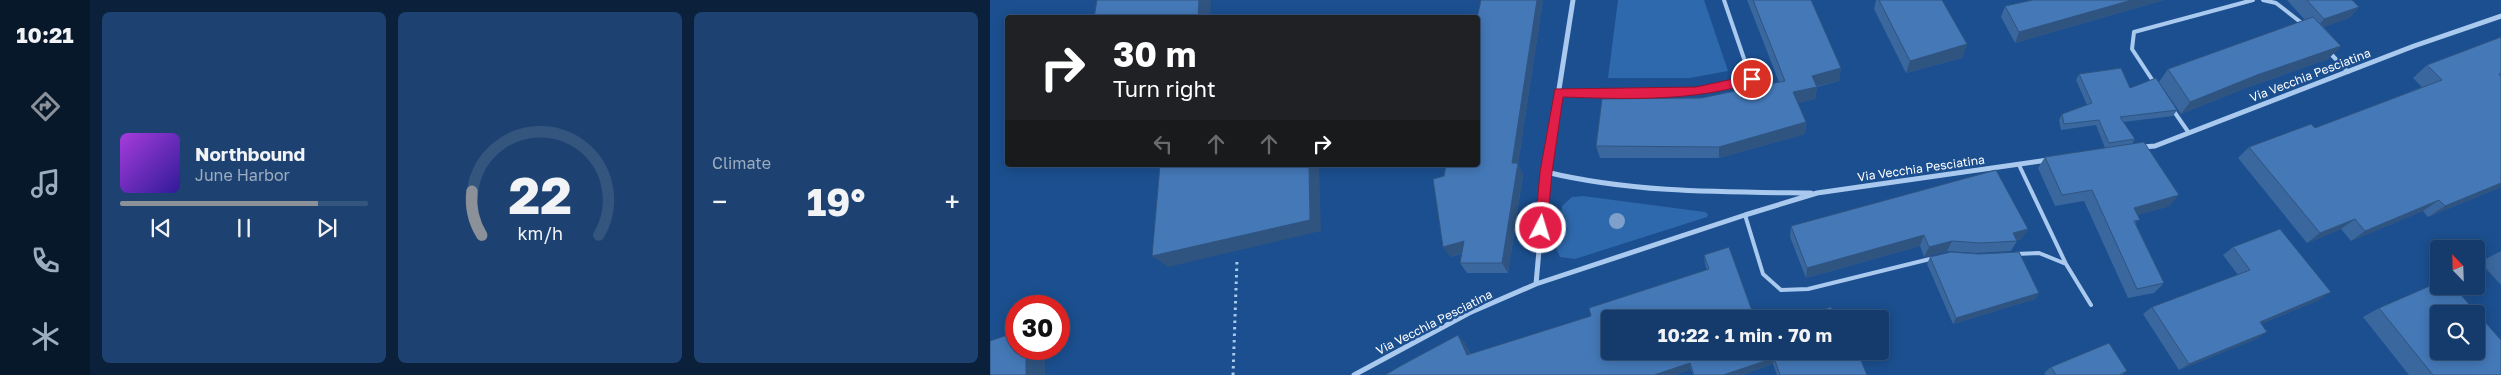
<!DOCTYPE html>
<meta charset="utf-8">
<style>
:root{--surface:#143b6b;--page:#1d4271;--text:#f1f3f6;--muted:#9dadc1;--line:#33557e;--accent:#8c9099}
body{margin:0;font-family:"Golos Text",sans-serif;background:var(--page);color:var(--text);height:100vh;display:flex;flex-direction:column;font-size:19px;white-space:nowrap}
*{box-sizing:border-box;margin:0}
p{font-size:16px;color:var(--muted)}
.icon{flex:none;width:28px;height:28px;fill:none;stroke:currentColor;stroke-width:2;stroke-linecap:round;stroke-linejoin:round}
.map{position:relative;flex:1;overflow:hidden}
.side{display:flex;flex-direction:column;gap:12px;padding:12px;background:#0b203b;width:900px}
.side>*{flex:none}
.guide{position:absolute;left:15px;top:15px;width:475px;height:152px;border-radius:5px;box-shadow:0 2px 12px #0003,0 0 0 1px var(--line);background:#202124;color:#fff;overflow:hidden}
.needle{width:32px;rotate:337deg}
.tools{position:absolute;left:1440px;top:240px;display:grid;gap:10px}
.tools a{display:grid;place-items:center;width:55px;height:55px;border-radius:5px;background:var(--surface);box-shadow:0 2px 12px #0003,0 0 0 1px var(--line);font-size:25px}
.speed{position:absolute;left:15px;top:295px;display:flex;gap:10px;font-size:25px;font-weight:700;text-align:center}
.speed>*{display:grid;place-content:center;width:65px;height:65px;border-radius:50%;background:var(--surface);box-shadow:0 2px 12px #0003,0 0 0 1px var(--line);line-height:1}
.speed .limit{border:8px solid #d22;background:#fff;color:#111}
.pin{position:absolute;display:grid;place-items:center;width:42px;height:42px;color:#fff;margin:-21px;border:2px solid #fff;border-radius:50%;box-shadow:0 1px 5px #0007}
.me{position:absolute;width:55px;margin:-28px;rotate:5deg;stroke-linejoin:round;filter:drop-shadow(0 0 4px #0008)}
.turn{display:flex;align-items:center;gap:18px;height:105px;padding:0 25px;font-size:22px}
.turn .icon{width:65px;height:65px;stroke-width:2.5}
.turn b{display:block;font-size:35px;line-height:42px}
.lanes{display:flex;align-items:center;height:48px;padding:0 25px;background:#0003;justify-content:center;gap:25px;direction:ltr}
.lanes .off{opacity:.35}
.big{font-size:38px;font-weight:700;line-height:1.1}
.side .tile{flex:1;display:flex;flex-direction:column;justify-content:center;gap:8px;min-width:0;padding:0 18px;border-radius:8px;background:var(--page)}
.side .dial{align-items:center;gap:0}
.dial svg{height:130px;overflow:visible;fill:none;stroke:var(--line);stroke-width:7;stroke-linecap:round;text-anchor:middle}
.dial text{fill:var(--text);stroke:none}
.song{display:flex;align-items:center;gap:15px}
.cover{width:60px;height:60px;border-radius:8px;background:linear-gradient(135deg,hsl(280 70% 55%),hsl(250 70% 35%))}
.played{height:5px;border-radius:2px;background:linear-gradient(90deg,var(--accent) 80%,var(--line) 80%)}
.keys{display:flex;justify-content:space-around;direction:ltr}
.heat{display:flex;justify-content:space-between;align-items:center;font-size:28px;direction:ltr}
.side .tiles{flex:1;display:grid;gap:12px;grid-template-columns:repeat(3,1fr)}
.trip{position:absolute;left:611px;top:310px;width:288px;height:50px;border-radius:5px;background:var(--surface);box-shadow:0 2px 12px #0003,0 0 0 1px var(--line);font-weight:700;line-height:50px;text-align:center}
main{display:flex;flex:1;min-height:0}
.tab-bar{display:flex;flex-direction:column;width:90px;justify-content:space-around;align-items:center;background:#08182b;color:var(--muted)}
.tab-bar .icon{width:35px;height:35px}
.tab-bar .active{color:var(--accent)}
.tab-bar b{font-size:22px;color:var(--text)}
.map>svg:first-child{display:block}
.green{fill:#2e69ad}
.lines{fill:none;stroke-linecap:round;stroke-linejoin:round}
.path{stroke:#a9c9ee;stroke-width:3;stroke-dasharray:2.5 4;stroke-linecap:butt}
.service{stroke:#a9c9ee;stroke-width:4}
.minor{stroke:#a9c9ee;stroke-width:5}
.tree{fill:#7ea0ca}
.wall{fill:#3a679d}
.shaded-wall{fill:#305480}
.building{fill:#4478b7;stroke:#305480;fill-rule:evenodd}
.route{fill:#e11d48;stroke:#92132f}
.labels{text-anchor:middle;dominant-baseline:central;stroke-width:5;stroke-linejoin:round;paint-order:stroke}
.street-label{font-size:12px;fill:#fff;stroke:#1b4f8f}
</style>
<main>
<nav class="tab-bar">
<b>10:21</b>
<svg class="icon active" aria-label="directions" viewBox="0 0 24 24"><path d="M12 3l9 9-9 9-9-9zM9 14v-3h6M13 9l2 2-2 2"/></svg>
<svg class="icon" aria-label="music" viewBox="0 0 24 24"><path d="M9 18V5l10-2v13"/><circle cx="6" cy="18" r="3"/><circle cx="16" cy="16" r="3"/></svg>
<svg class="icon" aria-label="phone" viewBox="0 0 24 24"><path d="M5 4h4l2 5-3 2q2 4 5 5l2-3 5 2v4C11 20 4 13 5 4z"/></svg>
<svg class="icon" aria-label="climate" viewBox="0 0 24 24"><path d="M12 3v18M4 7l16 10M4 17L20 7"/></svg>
</nav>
<section class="side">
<div class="tiles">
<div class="tile">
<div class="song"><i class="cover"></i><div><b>Northbound</b><p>June Harbor</p></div></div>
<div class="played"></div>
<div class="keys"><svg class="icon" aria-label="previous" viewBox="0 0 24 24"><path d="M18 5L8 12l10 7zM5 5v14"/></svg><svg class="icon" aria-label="pause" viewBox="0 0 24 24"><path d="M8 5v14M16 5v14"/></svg><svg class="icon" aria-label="next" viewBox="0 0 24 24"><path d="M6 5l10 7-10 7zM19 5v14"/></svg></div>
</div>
<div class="tile dial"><svg viewBox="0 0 100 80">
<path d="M14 69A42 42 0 1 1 86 69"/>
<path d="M14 69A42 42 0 0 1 8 42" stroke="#8c9099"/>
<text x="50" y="56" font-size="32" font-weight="700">22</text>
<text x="50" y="72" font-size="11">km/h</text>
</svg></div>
<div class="tile"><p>Climate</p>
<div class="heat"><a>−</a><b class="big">19°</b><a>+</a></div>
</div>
</div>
</section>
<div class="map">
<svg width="1511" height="375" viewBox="0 0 1511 375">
<rect width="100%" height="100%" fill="#1b4f8f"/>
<path class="green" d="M628,0H714L738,71L700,78H618Z
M593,196L715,212L718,214L717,217L585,259L570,257L567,250L572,206L582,197Z"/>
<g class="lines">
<path class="path" d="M243,375L247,260"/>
<path class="service" d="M1273,0L1286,3L1313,24
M1340,53L1358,72
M1165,84L1142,49L1144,32L1263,0
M569,92L628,94L706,91L761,79L734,0
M1183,110L1199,133
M1029,165L1076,264
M755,215L773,274L791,290L818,289L944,258
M1025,254L1049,253L1076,264L1101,305"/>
<path class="minor" d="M1153,147L1165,146L1424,46L1511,16
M556,172C643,193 732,192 821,193
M546,284L556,172L583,0
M364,375L479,313L546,284L755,215L827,193L1058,160"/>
</g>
<circle class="tree" cx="627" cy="221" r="8"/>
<path class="wall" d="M491,0H553L528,164L533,175L518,273H477L470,263L472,254L460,257L454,176Z
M757,0H821L851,68L849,81L827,87L825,99L808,103L816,122L815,134L729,158H610L606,146L711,98L789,82Z
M886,0H952L977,44L972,58L916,73L884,9Z
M1043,0H1174L1025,43L1011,17L1015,6Z
M1297,0H1362L1369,7L1359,18L1333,27L1351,46L1338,59L1256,88L1191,114L1169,82L1178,69L1315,20Z
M1511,37V187L1438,217L1433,211L1361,241L1351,229L1317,243L1248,158L1259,147L1325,128L1432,87L1423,78L1437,65Z
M1089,74L1140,88L1187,110L1183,116L1133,122L1145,139L1142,144L1180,206L1147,215L1146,224L1174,283L1164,293L1138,298L1094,201L1065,206L1048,168L1055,157L1115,148L1106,125L1071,130L1069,120L1072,114L1097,105L1086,80Z
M801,226L1038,229L1031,239L1027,240V241L1021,251L985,253L957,251L934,257L930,246L816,278L800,237Z
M1243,247L1329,300L1271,324L1277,332L1266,339L1189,370L1153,314L1162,307L1248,275L1233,255Z
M1511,251V285L1490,262Z
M714,255L765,319H620L867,351L877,375H787L783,364L752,375H703L701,369L685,375H395L474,342L480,354L601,316L717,270L715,264Z
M940,257L1049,293L1045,299L963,324L937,264Z
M1389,308L1511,375H1419L1373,317Z
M1061,367L1137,371L1132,375H1056L1054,373Z"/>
<path class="shaded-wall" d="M209,0H221L220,18H208Z
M547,0H553L528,164L533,175L518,273L512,263L522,163Z
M1142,0H1174L1025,43L1029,32Z
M1369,7L1359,18L1325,30L1334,19Z
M977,44L972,58L916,73L920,61Z
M1351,46L1338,59L1256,88L1191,114L1200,102L1267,75Z
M851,68L849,81L824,87H827L825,99L802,105L803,92L822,76Z
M816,122L815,134L729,158V147Z
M319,165H329L331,231L178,267L162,256Z
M1511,183V187L1438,217L1455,206Z
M1189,195L1180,206L1135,219L1144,208Z
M1449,200L1433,211L1361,241L1375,231Z
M1365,219L1351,229L1317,243L1330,233Z
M1038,229L1031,239L1023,241V233Z
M934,235L930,246L816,278L817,268Z
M474,241L481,251L460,257L453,247Z
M962,241L957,251L934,257L939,247Z
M1341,292L1329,300L1259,329L1270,322Z
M1049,293L1045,299L963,324L966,318Z
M1277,332L1266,339L1189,370L1199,364Z
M468,335L474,342L483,362L477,355Z
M36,349H55V375H36Z
M784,358L783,364L752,375H733Z
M700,363L701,369L685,375H664Z"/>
<path class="building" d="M107,0H209L208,18H104Z
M491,0H547L522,163H528L512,263H470L474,241L453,247L443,179L454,176L456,165H488L487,18Z
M763,0H821L851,68L822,76L827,87L803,92L816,122L729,147L606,146L612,99L711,98L795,81Z
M889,0H952L977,44L920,61Z
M1043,0H1142L1029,32L1015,6Z
M1317,0H1362L1369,7L1334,19Z
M1323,17L1351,46L1267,75L1200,102L1178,69Z
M1511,37V74H1509L1511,77V183L1455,206L1449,200L1375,231L1365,219L1330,233L1259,147L1321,124L1325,128L1452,80L1437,65Z
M1131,68L1140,88L1166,78L1187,110L1130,117L1145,139L1119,143L1109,120L1074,124L1072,114L1102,103L1089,74Z
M1154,142L1189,195L1144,208L1150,220L1144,221L1174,283L1147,289L1102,190L1072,195L1055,157Z
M170,165H319L320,220L162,256Z
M1006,170L1038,229L1023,233L1027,241L991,243L962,241L939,247L934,235L817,268L801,226Z
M1290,229L1341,292L1270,322L1277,332L1199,364L1162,307L1260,270L1243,247Z
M739,247L765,319H620V351H867L877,375H790L784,358L733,375H704L700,363L664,375H395L412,365L468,335L477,355L601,316L599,308L719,269L714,255Z
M961,252L989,254L1029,252L1049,293L966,318L940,257Z
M1449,282V286H1463L1511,340V375H1443L1389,308ZM1449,314H1486V351H1449Z
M841,307L846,319H805Z
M26,332V349H36V375H0V341Z
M1119,343L1137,371L1129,375H1066L1061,367Z"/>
<path class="route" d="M762,75L765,76V82C704,102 637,99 573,97L562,172L557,228L551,233L547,232L545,228L550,172L565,89L706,87Z"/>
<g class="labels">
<g class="street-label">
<text transform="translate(1320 75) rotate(-21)">Via Vecchia Pesciatina</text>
<text transform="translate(931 168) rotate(-8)">Via Vecchia Pesciatina</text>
<text transform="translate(444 322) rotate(-27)">Via Vecchia Pesciatina</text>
</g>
</g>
</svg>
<div class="tools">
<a><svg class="needle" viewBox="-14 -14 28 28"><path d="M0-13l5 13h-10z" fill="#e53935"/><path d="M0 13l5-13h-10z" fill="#9dadc1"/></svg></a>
<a><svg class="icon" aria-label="search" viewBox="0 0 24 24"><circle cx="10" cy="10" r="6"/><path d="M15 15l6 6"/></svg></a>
</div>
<div class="speed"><div class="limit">30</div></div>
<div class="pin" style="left:762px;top:79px;background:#d93025"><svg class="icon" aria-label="arrive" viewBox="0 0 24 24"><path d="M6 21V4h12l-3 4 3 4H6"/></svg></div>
<svg class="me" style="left:551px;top:228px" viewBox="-20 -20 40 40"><circle r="17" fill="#e11d48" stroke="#fff" stroke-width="3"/><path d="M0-11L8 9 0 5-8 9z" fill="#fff"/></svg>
<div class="trip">10:22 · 1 min · 70 m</div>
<div class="guide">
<div class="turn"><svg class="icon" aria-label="right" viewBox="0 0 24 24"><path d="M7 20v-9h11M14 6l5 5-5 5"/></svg><div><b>30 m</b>Turn right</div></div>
<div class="lanes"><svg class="icon off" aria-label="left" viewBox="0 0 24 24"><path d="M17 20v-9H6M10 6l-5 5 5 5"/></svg><svg class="icon off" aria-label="ahead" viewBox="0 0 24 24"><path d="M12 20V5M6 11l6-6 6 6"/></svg><svg class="icon off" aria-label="ahead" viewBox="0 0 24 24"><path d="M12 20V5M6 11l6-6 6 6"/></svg><svg class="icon" aria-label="right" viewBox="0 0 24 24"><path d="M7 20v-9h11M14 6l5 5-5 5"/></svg></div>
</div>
</div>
</main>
